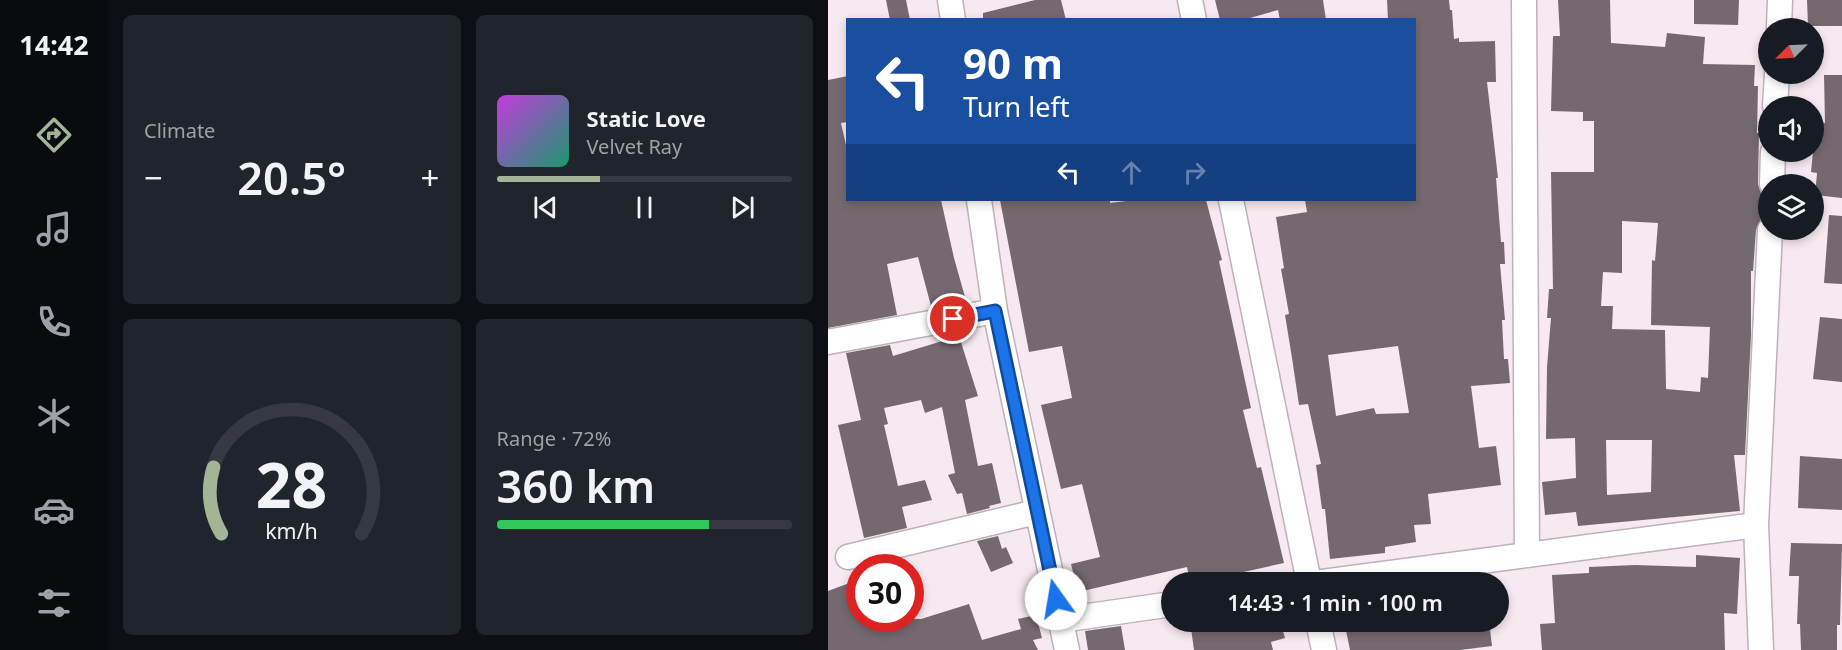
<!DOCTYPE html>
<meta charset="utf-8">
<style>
:root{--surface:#171b24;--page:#20242c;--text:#f1f3f6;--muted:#9ea1a6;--line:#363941;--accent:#a4b496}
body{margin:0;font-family:"Noto Sans",sans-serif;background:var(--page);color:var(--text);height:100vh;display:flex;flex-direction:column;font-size:22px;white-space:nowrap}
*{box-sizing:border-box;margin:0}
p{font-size:20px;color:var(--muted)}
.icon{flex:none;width:33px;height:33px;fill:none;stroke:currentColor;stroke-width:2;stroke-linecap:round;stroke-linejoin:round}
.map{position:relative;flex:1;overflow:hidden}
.drawer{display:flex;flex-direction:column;gap:15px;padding:15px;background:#0d0f14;width:720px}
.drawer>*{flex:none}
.hud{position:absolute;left:18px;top:18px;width:570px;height:183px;border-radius:0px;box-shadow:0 3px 9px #0003;background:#1a4fa0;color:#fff;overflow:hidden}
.needle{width:39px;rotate:246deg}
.buttons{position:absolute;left:930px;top:18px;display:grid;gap:12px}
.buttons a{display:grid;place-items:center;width:66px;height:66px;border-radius:50%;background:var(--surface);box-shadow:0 3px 9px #0003;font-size:30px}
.speed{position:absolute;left:18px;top:554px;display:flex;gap:12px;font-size:30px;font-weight:700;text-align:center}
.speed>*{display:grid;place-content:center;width:78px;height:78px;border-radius:50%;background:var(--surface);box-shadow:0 3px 9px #0003;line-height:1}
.speed .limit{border:9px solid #d22;background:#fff;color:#111}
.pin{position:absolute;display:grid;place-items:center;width:51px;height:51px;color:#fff;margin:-26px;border:3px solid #fff;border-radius:50%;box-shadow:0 2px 6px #0007}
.me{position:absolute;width:66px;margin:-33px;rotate:347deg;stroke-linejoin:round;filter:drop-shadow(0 0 4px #0008)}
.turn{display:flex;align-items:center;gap:21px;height:126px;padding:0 18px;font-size:27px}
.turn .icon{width:78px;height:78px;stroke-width:2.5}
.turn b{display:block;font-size:42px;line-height:51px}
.lanes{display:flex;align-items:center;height:57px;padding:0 18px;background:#0003;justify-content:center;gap:30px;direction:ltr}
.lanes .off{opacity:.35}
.big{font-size:45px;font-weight:600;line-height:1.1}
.drawer .widget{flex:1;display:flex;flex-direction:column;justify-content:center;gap:9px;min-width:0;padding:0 21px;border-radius:9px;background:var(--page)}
.drawer .dial{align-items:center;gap:0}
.dial svg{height:156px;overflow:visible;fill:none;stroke:var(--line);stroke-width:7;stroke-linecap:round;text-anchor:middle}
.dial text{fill:var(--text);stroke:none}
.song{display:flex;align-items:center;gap:18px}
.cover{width:72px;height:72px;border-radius:9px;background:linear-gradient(135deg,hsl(290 70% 55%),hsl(160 70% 35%))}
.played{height:6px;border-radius:3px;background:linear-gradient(90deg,var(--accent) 35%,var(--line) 35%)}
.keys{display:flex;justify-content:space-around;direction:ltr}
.heat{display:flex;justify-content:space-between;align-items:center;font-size:33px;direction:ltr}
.charge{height:9px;border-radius:4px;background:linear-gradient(90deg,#34c759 72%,var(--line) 0)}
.drawer .tiles{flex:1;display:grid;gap:15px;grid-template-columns:repeat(2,1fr)}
.trip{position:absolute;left:333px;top:572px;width:348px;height:60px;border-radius:30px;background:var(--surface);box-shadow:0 3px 9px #0003;font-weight:600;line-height:60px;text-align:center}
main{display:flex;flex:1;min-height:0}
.dock{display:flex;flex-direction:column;width:108px;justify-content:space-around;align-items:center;background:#090b0e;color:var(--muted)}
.dock .icon{width:42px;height:42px}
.dock .selected{color:var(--accent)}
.dock b{font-size:27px;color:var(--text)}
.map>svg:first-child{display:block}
.building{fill:#756970;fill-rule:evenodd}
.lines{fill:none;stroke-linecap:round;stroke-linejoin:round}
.minor-casing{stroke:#beb1b9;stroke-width:27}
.minor{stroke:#fff;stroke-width:24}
.route-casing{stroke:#114b97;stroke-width:15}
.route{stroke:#1a73e8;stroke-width:10}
</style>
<main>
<nav class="dock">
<b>14:42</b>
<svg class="icon selected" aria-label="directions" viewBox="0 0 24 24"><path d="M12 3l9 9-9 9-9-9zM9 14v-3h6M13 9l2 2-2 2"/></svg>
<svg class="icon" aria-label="music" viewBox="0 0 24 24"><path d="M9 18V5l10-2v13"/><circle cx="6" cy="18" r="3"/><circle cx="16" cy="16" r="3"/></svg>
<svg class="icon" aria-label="phone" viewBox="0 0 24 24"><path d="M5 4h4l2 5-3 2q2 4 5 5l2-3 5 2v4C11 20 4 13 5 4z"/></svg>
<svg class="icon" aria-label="climate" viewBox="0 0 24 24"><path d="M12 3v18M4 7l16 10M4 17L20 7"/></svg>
<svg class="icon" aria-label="car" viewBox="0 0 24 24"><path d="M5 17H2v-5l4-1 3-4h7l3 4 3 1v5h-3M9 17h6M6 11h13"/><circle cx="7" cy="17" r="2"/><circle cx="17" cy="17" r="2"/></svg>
<svg class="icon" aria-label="filters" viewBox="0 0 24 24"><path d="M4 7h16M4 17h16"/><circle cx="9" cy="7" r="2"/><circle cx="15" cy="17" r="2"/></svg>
</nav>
<section class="drawer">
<div class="tiles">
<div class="widget"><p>Climate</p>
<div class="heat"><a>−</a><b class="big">20.5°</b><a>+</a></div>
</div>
<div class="widget">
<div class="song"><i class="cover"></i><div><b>Static Love</b><p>Velvet Ray</p></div></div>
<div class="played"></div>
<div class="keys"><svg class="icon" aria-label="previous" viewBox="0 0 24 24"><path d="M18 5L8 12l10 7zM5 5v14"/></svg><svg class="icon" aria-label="pause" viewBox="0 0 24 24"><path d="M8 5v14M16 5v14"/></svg><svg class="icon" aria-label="next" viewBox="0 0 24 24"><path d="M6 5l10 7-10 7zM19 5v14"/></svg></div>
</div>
<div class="widget dial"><svg viewBox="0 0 100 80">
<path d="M14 69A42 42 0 1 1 86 69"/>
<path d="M14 69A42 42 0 0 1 10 35" stroke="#a4b496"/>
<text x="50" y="56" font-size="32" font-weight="700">28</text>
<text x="50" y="72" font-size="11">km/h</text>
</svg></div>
<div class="widget"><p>Range · 72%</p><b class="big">360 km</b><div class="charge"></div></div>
</div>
</section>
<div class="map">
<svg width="1014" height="650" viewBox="0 0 1014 650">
<rect width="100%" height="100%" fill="#f7e9f1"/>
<path class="building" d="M58,0H78L82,20H62Z
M207,0H233L238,20H155V13Z
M387,0H495L498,20H452L450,10L415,20H392Z
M559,0H621L622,10H624L626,39L631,38V42L667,41L668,82H659L670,178H668L673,242H676L677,264H672L677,320H674L676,359H680L682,383L643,386L651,448L668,446L673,485L600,494L603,524L586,525L588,542L557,547V553L502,559L497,509H494L488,465L493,464L480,404L471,405L464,358L457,315L461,314L453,269L456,268L448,217L479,212L477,200H586V20H560ZM570,346L581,413L548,414L546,408L508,416L500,355Z
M730,0H782L783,43L837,47L839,33L877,37L875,64L927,65L926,86H930L929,133H931L930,184L933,193L932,221L928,230L925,271H923V335L917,455H906L912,511L750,526L748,512L717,515L714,482L748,478L747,438L718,439L719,367L723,318H719L721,289H725L723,172H766V121H755V112L723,111L725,36H732ZM794,221L830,223L827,261L824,260L823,325L882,327L880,378L873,377L872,392L838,389L837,330L784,329L785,306H773L775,272L794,273ZM778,440H824L823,492L779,495Z
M866,0H911L910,25L866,24Z
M979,0H1014V26H980Z
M996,75H1014V198L987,195L989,173L983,172L988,122L997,123Z
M20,76V122L13,123L20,154V200H113L126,258L137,297L103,306L90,257L59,264L69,315L0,328V80Z
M172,200H282V203L306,200H378L394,260L391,261L423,408L415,410L429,468L433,467L456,563L370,582H362L359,567L250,592L243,564L272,557L254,484L233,489L213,405L244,398L234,346L201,352Z
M1001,215L1014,216V284L996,283Z
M992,317L1014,319V382L985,379Z
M131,336L150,396L137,400L150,466L164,463L173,503L161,506L162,508L139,514L134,493L129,494L120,475L127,473L114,407L97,413L93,400L56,408L60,424L56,425L70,486L97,480L104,500L74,507L79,528L36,538L10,425L33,420L18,353L62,345L65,356Z
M972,456L1014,459V510L970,508Z
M170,536L174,549L178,547L185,563L163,572L149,541Z
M963,543L1014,544L1012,625H1009V650H973L972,624H969L971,576H961Z
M868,555L912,558L909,614L896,613L897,650H714L712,624L727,623L724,575L761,573V567L807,565L868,567Z
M32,579V618L93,619L141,604L154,640L193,629L190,619L208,615L214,638L205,640L210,650H0V591Z
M362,621H452L457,638L443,642L445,650H366Z
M516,621H661L664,646L632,650H522Z
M293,626L297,650H260L257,631Z"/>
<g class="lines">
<g class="minor-casing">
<path id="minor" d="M122,0L125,20
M362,0L366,20
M696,0L699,555
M951,28L952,0
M947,106L949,74
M944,184L945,152
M151,200L167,311L239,650
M403,200L481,582
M0,342L167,311
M20,557L208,512
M494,582L928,525
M233,620L344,604
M490,621L496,650
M933,650L928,525L942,230"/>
</g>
<use href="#minor" class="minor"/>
</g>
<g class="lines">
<g class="route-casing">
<path id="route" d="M125,319L167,311L228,599"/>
</g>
<use href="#route" class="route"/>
</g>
</svg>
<div class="buttons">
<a><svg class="needle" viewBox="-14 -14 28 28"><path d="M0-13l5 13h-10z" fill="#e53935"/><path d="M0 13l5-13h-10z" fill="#9ea1a6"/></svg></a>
<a><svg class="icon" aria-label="sound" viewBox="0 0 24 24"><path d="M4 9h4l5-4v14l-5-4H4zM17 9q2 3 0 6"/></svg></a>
<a><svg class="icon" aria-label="layers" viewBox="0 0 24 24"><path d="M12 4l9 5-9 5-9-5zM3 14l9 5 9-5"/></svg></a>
</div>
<div class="speed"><div class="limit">30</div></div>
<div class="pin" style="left:125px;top:319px;background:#d93025"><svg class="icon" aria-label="arrive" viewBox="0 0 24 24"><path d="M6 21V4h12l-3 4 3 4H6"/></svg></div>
<svg class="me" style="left:228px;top:599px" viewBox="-20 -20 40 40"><circle r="19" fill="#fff"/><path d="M0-13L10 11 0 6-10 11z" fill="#1a73e8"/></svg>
<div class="trip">14:43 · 1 min · 100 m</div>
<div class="hud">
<div class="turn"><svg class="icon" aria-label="left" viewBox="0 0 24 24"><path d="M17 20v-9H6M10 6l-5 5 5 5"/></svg><div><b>90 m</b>Turn left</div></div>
<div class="lanes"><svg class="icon" aria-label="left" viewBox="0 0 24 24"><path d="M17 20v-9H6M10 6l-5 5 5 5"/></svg><svg class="icon off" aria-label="ahead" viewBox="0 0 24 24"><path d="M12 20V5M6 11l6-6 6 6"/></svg><svg class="icon off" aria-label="right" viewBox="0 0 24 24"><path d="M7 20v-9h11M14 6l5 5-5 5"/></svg></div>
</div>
</div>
</main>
